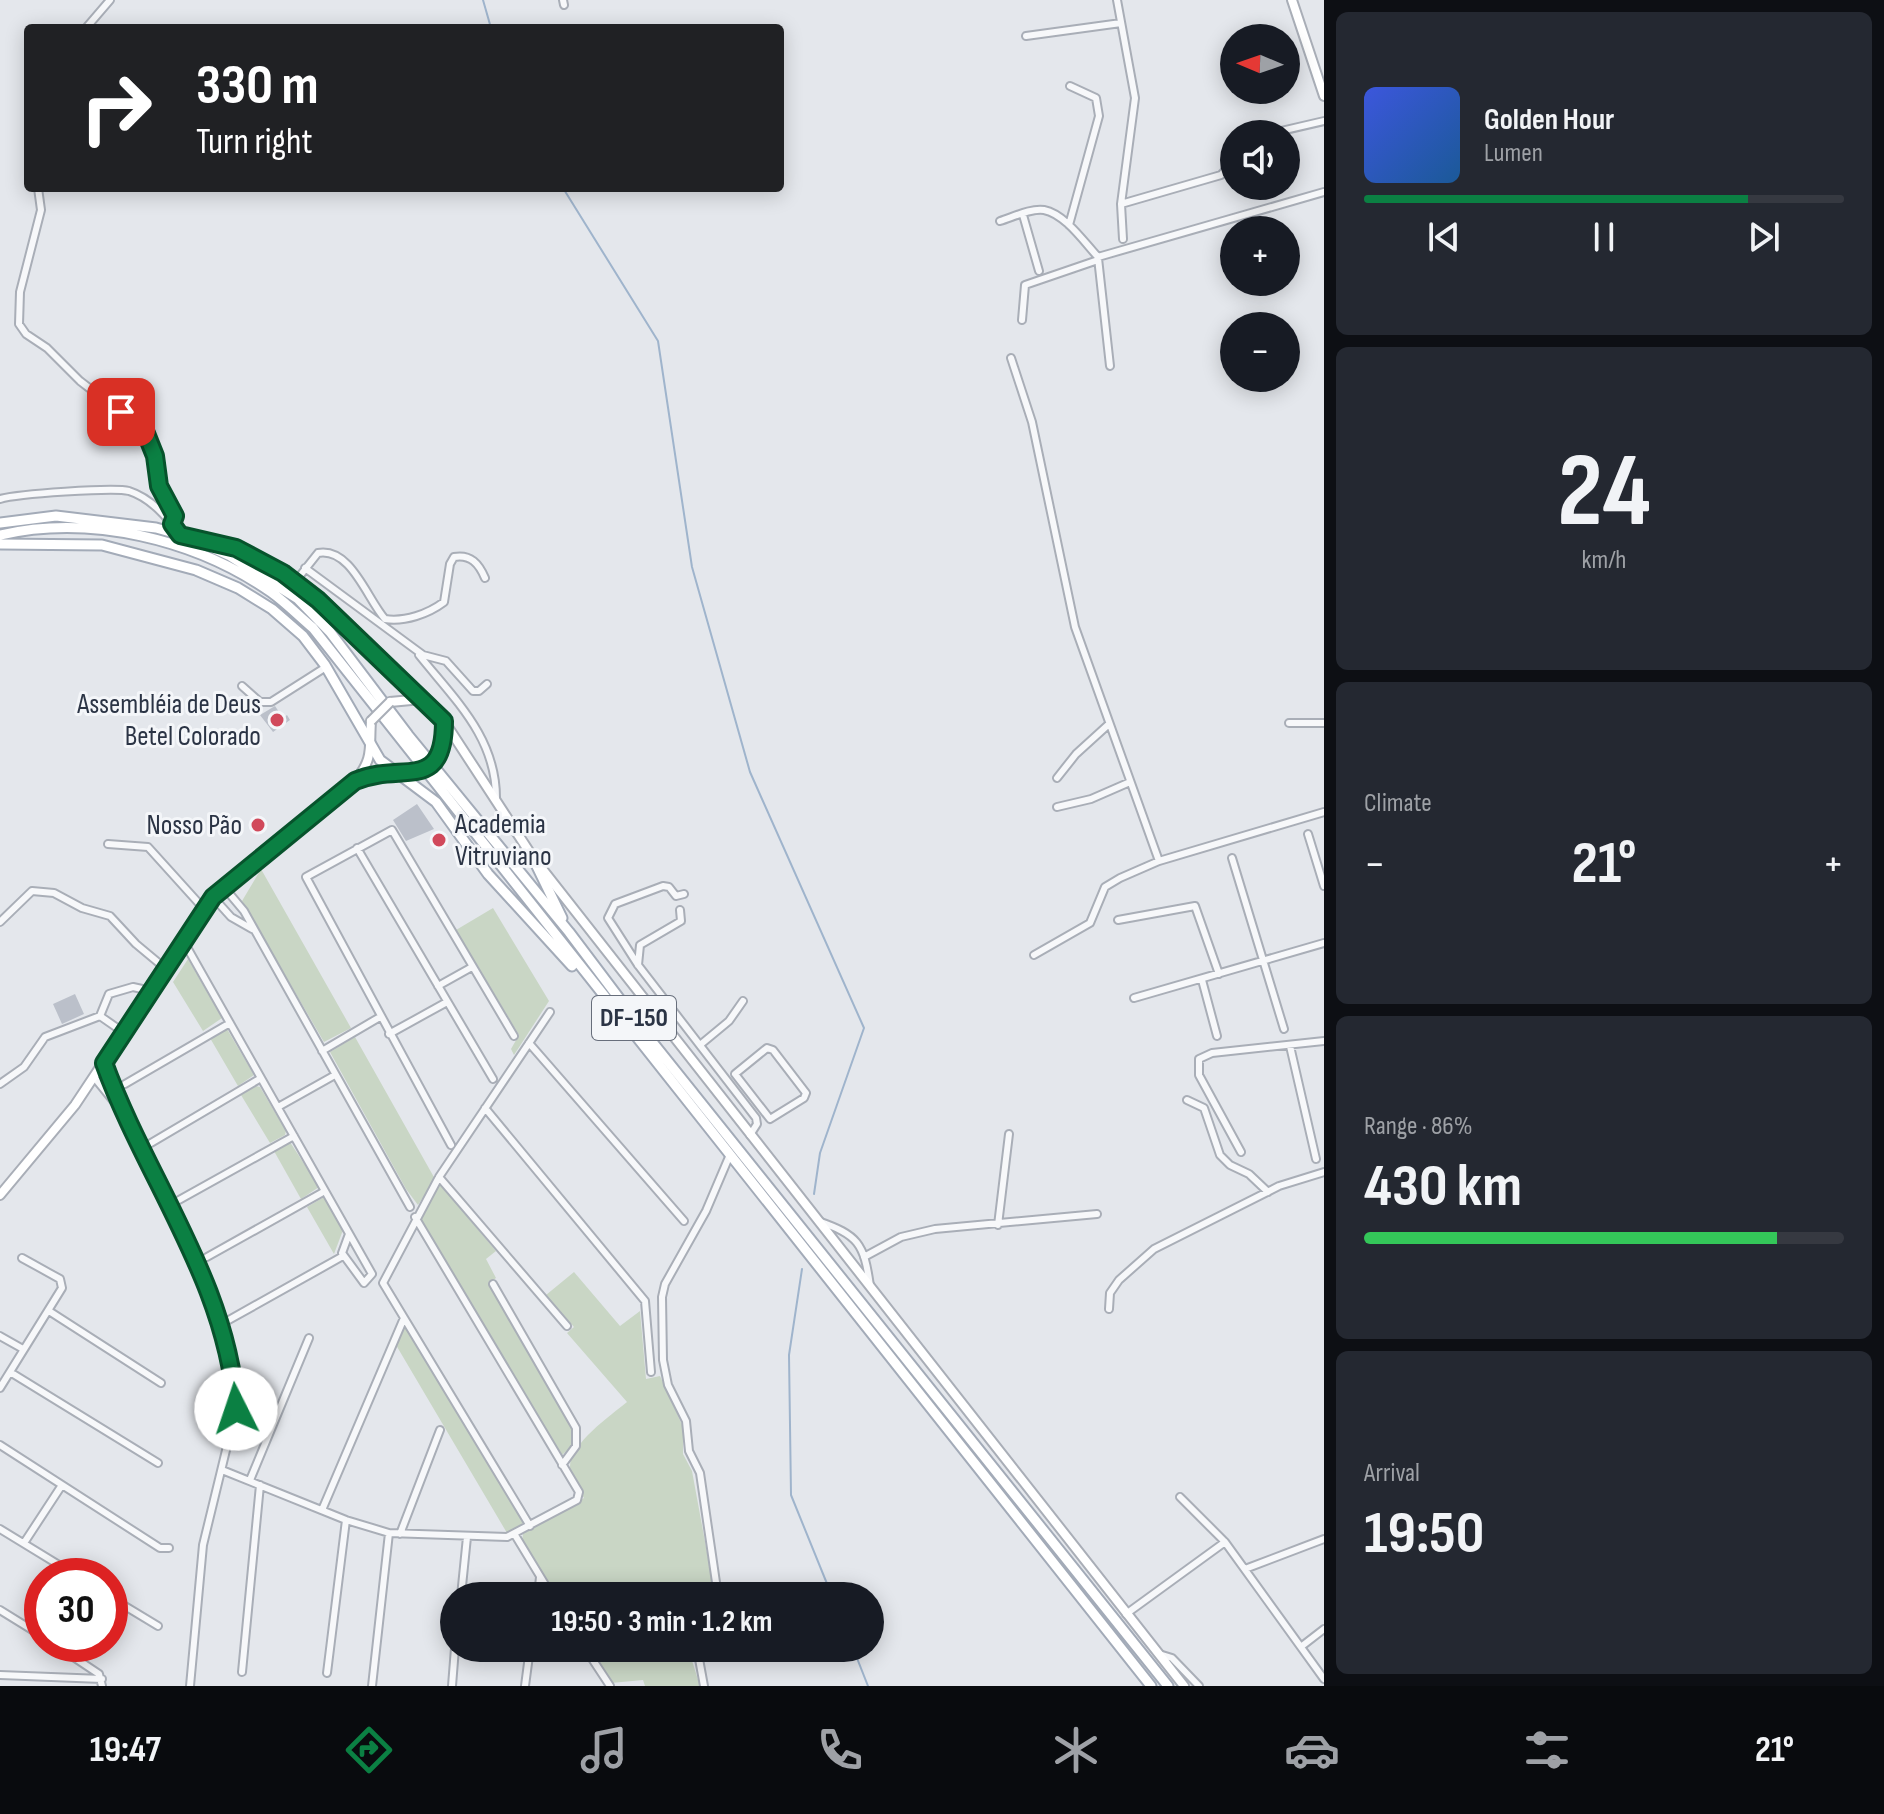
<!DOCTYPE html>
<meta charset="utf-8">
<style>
:root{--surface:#171b24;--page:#242831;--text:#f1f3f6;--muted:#9ea1a6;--line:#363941;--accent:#0b8043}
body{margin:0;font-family:"Sofia Sans Condensed",sans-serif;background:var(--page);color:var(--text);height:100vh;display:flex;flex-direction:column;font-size:30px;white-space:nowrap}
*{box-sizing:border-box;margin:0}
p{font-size:26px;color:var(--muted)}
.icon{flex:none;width:44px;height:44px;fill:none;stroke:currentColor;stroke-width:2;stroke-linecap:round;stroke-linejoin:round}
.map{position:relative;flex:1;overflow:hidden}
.side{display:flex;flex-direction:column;gap:12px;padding:12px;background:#0d0f14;width:560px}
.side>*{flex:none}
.top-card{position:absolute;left:24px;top:24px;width:760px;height:168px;border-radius:8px;box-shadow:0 4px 20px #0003;background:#202124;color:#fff;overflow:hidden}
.needle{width:52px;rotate:272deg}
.controls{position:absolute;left:1220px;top:24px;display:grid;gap:16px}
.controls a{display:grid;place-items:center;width:80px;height:80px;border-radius:50%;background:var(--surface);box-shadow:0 4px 20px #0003;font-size:40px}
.speed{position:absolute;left:24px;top:1558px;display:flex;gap:16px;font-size:40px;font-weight:700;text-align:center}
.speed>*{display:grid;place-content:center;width:104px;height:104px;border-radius:50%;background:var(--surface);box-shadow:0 4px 20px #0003;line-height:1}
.speed .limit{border:12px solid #d22;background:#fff;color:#111}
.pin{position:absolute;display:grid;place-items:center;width:68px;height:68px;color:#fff;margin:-34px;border-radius:16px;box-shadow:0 4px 12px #0006}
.me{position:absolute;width:88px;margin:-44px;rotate:356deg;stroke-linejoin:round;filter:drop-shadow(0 0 6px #0008)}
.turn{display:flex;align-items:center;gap:28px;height:168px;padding:0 40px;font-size:36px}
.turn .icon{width:104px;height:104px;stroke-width:2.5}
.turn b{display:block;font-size:56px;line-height:68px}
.big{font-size:60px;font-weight:700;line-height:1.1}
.side .card{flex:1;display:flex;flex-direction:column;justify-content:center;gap:12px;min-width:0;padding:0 28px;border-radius:12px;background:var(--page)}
.side .dial{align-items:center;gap:0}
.dial b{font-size:104px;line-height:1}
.song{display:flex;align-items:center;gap:24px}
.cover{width:96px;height:96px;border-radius:12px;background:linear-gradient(135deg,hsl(230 70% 55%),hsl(210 70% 35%))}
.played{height:8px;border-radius:4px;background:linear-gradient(90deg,var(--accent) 80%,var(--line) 80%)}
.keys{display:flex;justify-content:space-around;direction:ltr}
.heat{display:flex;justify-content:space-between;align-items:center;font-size:44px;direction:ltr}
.charge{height:12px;border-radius:6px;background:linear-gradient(90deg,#34c759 86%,var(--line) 0)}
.trip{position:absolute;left:440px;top:1582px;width:444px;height:80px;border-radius:40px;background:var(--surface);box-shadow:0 4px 20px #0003;font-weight:700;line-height:80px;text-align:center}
.tabs{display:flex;height:128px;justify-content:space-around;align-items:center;background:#090b0e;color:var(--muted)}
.tabs .icon{width:56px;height:56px}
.tabs .active{color:var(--accent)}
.tabs b{font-size:36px;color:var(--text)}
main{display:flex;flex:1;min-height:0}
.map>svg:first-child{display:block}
.green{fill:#c9d6c5}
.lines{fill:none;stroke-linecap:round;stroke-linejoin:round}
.stream{stroke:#9fb4cc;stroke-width:2}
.building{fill:#bbc0ca}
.street-casing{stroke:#a9aeb7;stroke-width:10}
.secondary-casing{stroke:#a9aeb7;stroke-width:12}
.primary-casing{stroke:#a3abb8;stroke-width:13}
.street{stroke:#f7f8fa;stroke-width:6}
.secondary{stroke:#fff;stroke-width:8}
.primary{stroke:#fff;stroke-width:9}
.secondary-bridge-casing{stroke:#a9aeb7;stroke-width:12;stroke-linecap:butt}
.secondary-bridge{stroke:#fff;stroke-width:8}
.route-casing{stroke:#07532c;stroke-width:20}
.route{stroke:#0b8043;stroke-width:14}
.poi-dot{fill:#d1495b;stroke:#f4f6f9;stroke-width:3}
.labels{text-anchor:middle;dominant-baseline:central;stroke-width:6;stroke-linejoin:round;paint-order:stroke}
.shield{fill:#f4f6f9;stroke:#676e7b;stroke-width:2}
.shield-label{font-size:26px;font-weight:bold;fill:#2b3445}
.poi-label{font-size:28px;fill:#2b3445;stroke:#f4f6f9;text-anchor:end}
</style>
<main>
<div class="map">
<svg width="1324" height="1686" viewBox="0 0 1324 1686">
<rect width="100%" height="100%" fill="#e4e7ec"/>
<path class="green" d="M261,869L351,1028L324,1042L242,901Z
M493,908L549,1001L514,1055L511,1049L519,1035L456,930Z
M188,959L222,1018L203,1031L173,982Z
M227,1029L254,1075L238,1086L210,1038Z
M355,1037L435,1179L418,1205L406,1189L330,1052Z
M256,1086L260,1087L286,1131L285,1135L270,1143L241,1095Z
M290,1142L319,1187L301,1199L274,1151Z
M439,1183L496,1251L486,1259L496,1278L489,1283L573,1431V1445L562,1455L558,1454L420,1218Z
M324,1197L343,1230L334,1254L307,1207Z
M574,1272L620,1326L640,1311L646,1379L660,1376L683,1427V1454L692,1471L715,1596H557L522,1541L523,1534L584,1498C579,1489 570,1479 570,1469C568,1445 610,1416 627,1402L567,1333L574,1327L546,1295Z
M407,1328L522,1518L523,1523L507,1533L396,1345L402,1329Z
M589,1648H688L700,1686H645L643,1680L611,1683Z"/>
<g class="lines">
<path class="stream" d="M483,0L491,28
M563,188L658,341L692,567L750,772L864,1028L820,1153L814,1194
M802,1269L789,1355L791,1495L832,1596
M853,1648L868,1686"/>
</g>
<path class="building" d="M275,706L283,718L287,715L290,720L273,732L260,715Z
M417,804L434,829L406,841L393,820Z
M75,994L84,1014L62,1024L53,1004Z"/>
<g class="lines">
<g class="street-casing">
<path id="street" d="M563,0L564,5
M1117,0L1135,98L1121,204L1123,239
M86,28L110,0
M1026,36L1121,23
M1268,134L1324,121
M38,188L41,210L20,292L19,324L26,334L47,348L80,381L145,431L155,456L159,486L175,516L172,524
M1121,204L1221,175L1234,161
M1023,215L1039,271
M1000,221C1013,217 1031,208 1044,210C1065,214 1084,242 1098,257L1324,192
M1069,225L1099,116L1096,98L1070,86
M1098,258L1110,366
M1022,320L1025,285L1098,260
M1011,358L1032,422L1075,627L1159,861
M0,499C17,494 114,487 129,491C151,498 167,517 180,535
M305,568L423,655L446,661L473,691H479L487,684
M295,582L318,553C351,547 367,599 385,619C405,622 428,614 444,602L450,564L454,557C471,554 479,564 485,578
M419,655C455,700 497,738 496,800
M242,686L260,702H271L326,667
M1289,723H1324
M1057,778L1076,754L1109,724
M1057,807L1091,799L1130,782
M1308,834L1324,886
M108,844L148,847L204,909
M357,848L493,1079
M1232,858L1284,1029
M223,886L244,911L410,1207
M684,894L676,896L669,887L663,886L615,904L608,918L638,965L756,1118L757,1124L750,1135
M213,897L231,917L252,929
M1118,920L1195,906L1219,974
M0,922L32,891L54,893L82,908L110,916L136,944L166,969
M184,942L372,1274L364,1283L342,1253L349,1234
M1034,955L1090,923L1105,887L1120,878L1159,861L1324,812
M638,965L640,945L681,921L680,910
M1202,980L1217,1036
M438,986L472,967
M1134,998L1324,943
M100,1016L123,1032
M389,1034L447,1002
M529,1043L684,1221
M700,1045L729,1021L743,1001
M1290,1046L1316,1159
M767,1048L773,1050L806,1093L804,1098L770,1119L735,1074Z
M322,1051L380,1017
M104,1063L149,1169L197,1260L233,1367L236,1409L203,1545L190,1686
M94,1077L116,1104
M0,1084L24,1067L45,1037L100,1016L109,994L133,987L151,991
M125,1084L230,1023
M1187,1100L1204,1108L1220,1155L1230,1165L1249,1174L1268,1192
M278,1107L335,1075
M485,1108L645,1301L651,1372
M151,1143L261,1078
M451,1145L306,877L392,830L514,1036
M1241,1152L1199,1075V1059L1212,1053L1324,1041
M439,1177L567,1326
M179,1200L294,1136
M818,1221C858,1235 864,1243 870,1286
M998,1225L1009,1134
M207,1257L325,1191
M864,1257L901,1237L935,1229L1097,1214
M493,1284L576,1428V1446L562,1465
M1109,1309L1110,1293L1119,1280L1154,1249L1279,1186L1324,1172
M49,1311L161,1383
M227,1321L343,1256
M0,1336L23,1349
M10,1372L158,1463
M0,1388L62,1288L60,1279L22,1258
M0,1445L160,1548H169
M222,1470L346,1520L389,1533L507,1537L577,1500L579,1492L576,1487L415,1217
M250,1480L309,1338
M1180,1497L1225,1542L1324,1679
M322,1510L404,1318
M530,1526L383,1283L439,1177L550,1012
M0,1529L77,1576
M400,1534L440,1430
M515,1535L552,1596
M24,1543L62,1485
M1245,1569L1324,1539
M461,1596L467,1537
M538,1596L540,1577
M718,1596L700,1473L689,1451L686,1421L668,1385L663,1360L662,1297L665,1284L706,1211L729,1157
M110,1597L158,1626
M0,1610L42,1636
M1126,1614L1225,1542
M54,1644L99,1674L102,1686
M1302,1646L1324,1629
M585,1648L610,1686
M697,1648L704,1686
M1159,1654L1172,1658L1199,1686
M242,1672L260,1485
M327,1673L346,1520
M0,1675L102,1679
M372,1686L389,1533
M452,1686L455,1648
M525,1686L530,1648"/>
</g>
<g class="secondary-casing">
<path id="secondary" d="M1292,0L1324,96
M390,702L422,699L444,721L532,856L1184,1686
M438,761L444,743V722
M360,779L377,772L415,773
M0,1195L75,1105L213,897L223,886L355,781C374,758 369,749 371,721"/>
</g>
<g class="primary-casing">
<path id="primary" d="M0,523L56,516L156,528L188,537L230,556L298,599L330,632L408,735L569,932L649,1038L1168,1686
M0,535C90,514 195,539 271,592C285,602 299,616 313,628L1151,1686
M212,543C294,562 362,642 422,699
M0,544L102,545L196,570L238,588L272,609L303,636L325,665L380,760L436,802L488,874L572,966
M532,856L562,918"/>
</g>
<use href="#street" class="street"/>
<use href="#secondary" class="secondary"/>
<use href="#primary" class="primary"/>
<g class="secondary-bridge-casing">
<path id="secondary-bridge" d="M371,721L390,702
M415,773L429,769L438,761"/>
</g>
<use href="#secondary-bridge" class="secondary-bridge"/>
</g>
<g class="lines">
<g class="route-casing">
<path id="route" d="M121,412L145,431L155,456L159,486L175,516L172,524L180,535L236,548L283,573L318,600L444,721C444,794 402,761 355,781L213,897L104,1063C146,1179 228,1283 236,1409"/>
</g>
<use href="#route" class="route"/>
</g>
<g class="poi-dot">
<circle cx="277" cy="720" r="8"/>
<circle cx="258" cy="825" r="8"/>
<circle cx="439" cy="840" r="8"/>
</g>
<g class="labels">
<rect class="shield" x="592" y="996" width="84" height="44" rx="6"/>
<g class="shield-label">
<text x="634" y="1018">DF-150</text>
</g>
<g class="poi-label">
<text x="261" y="704">Assembléia de Deus<tspan x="261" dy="32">Betel Colorado</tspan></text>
<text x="455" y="824" text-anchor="start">Academia<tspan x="455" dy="32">Vitruviano</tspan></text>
<text x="242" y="825">Nosso Pão</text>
</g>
</g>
</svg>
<div class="controls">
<a><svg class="needle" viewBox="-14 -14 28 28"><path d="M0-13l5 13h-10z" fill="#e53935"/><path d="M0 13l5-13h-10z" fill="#9ea1a6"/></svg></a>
<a><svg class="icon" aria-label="sound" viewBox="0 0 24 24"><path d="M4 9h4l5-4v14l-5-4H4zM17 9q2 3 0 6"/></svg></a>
<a>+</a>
<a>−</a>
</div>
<div class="speed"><div class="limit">30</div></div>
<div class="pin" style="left:121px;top:412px;background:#d93025"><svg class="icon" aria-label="arrive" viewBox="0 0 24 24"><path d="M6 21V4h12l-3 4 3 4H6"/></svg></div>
<svg class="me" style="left:236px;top:1409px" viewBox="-20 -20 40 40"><circle r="19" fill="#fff"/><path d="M0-13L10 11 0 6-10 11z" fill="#0b8043"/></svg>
<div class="trip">19:50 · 3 min · 1.2 km</div>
<div class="top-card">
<div class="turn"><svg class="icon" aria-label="right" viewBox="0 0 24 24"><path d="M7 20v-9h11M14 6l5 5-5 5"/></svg><div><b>330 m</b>Turn right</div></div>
</div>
</div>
<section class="side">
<div class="card">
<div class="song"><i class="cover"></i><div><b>Golden Hour</b><p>Lumen</p></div></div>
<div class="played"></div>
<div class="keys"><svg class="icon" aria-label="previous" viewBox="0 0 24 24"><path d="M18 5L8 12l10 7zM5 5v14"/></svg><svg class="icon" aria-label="pause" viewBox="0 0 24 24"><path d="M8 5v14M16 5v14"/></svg><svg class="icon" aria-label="next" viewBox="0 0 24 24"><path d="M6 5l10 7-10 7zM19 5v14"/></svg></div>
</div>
<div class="card dial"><b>24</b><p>km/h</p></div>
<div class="card"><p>Climate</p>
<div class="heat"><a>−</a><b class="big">21°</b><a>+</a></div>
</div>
<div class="card"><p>Range · 86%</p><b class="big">430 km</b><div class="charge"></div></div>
<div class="card"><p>Arrival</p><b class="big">19:50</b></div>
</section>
</main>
<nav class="tabs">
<b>19:47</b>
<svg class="icon active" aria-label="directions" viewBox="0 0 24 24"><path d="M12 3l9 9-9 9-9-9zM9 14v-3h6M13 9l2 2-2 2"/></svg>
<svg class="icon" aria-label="music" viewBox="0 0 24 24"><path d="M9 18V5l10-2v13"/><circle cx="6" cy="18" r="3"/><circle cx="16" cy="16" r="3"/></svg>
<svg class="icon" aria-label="phone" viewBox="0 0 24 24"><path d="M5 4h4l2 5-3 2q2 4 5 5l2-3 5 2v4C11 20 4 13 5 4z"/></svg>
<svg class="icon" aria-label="climate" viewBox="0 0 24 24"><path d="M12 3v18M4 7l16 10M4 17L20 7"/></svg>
<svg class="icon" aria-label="car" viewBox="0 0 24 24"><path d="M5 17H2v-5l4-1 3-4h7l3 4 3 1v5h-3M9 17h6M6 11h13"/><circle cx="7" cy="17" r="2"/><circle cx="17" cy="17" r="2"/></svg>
<svg class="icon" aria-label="filters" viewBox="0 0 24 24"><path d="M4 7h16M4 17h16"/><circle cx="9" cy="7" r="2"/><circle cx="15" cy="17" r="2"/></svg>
<b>21°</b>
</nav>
